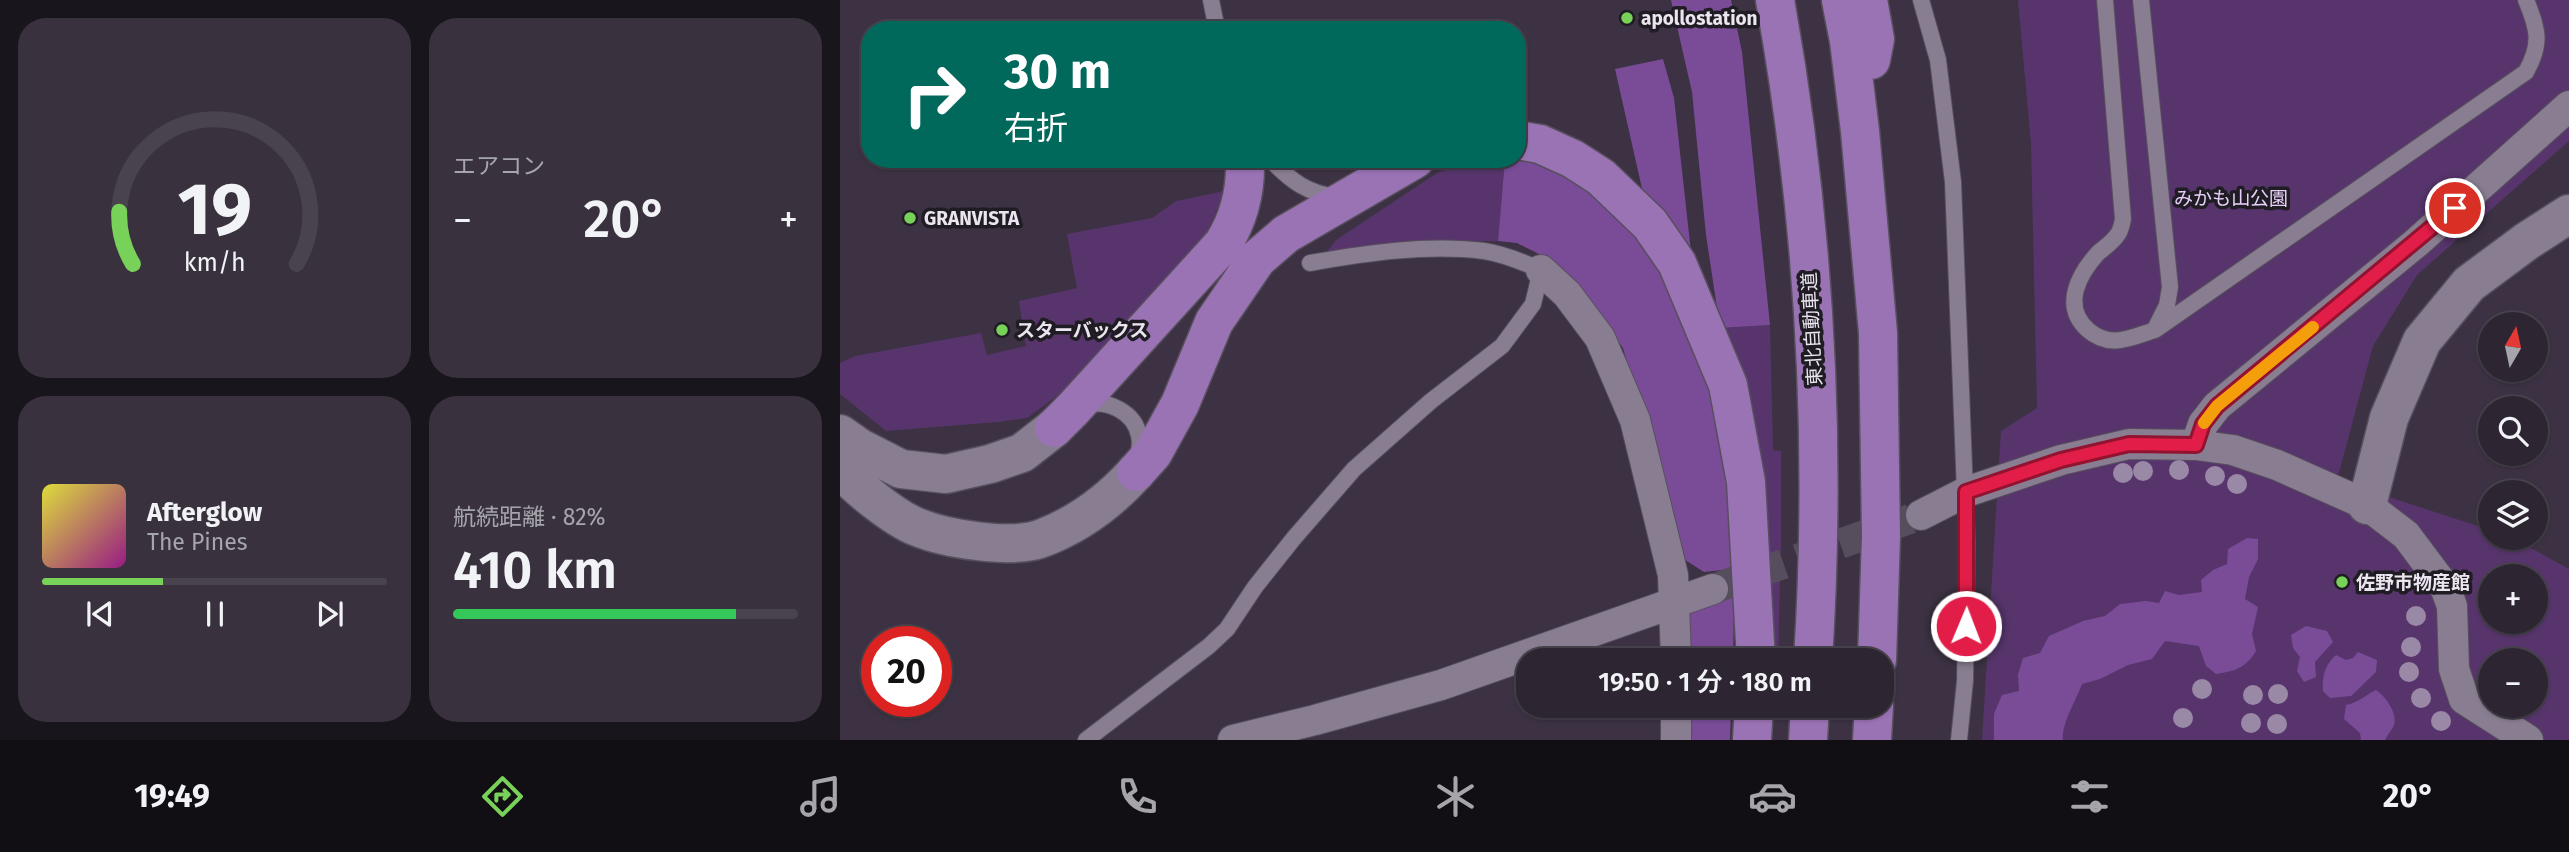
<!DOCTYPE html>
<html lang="ja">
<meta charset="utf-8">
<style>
:root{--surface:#2d2632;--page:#39323e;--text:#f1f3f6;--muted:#a7a5ac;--line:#48434d;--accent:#78d158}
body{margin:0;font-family:"Fira Sans","Noto Sans JP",sans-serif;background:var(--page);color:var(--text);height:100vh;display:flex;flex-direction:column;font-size:26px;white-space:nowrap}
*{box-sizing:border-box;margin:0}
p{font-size:23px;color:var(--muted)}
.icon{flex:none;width:38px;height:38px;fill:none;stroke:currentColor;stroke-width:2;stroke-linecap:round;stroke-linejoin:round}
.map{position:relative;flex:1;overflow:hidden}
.side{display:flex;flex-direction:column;gap:18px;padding:18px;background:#19151c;width:840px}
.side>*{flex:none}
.top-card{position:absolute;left:21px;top:21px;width:665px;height:147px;border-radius:28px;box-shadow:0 2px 5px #0004,0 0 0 2px var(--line);background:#00695c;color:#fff;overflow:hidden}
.needle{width:46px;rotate:9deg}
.controls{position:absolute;left:1638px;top:312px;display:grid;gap:14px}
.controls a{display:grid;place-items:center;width:70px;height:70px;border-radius:50%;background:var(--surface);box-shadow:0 2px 5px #0004,0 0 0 2px var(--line);font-size:35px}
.speed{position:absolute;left:21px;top:626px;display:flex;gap:14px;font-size:35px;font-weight:700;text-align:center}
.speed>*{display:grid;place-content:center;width:91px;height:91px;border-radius:50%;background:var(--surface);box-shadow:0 2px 5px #0004,0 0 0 2px var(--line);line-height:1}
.speed .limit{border:10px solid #d22;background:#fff;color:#111}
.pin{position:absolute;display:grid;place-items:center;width:60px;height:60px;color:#fff;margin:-30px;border:4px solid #fff;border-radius:50%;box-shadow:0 2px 7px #0007}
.me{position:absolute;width:77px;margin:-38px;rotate:1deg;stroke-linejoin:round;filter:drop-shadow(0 0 5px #0008)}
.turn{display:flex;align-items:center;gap:24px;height:147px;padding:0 28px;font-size:32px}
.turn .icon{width:91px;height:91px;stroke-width:2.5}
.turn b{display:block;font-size:49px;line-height:60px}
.big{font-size:52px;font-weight:600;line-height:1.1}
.side .tile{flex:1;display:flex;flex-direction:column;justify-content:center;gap:10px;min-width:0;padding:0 24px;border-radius:28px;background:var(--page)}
.side .dial{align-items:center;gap:0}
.dial svg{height:182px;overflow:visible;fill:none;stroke:var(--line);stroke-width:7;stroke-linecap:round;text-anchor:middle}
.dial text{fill:var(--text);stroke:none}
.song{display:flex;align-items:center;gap:21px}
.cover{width:84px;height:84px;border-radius:10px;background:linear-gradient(135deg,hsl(60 70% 55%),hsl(310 70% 35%))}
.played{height:7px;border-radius:4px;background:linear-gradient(90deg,var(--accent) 35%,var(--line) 35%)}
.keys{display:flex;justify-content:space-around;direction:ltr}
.heat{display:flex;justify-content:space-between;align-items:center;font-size:38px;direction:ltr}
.charge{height:10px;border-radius:5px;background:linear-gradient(90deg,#34c759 82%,var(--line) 0)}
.side .tiles{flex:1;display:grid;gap:18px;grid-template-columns:repeat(2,1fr)}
.trip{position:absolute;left:676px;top:648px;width:378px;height:70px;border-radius:28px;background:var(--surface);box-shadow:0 2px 5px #0004,0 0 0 2px var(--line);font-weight:600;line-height:70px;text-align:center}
.tabs{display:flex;height:112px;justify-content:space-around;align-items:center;background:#120f14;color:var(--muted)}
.tabs .icon{width:49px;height:49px}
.tabs .selected{color:var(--accent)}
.tabs b{font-size:32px;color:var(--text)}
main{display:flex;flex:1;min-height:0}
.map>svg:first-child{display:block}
.green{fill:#57356c;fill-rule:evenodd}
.forest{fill:#7a4c97}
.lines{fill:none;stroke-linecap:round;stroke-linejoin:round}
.street-tunnel{stroke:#564d5d;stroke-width:30;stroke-dasharray:30 15;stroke-linecap:butt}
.lane-casing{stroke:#574f5d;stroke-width:18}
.street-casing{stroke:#574f5d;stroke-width:32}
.secondary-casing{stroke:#574f5d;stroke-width:41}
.highway-casing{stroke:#574f5d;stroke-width:41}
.lane{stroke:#897e91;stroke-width:16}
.street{stroke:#897e91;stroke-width:30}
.secondary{stroke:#897e91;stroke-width:38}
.highway{stroke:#9a73b5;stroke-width:38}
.tree{fill:#9a88a7}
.route-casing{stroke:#92132f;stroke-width:18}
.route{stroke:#e11d48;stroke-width:12}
.slow{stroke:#f59e0b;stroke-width:12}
.poi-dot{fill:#78d158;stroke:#201c24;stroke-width:2.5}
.labels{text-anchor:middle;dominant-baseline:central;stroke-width:7;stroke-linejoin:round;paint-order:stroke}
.poi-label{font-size:19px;font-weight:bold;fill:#ebe5f0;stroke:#201c24;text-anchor:start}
.park-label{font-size:19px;fill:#e7cff9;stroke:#201c24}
.street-label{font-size:19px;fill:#ebe5f0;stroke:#201c24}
</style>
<main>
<section class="side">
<div class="tiles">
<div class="tile dial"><svg viewBox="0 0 100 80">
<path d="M14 69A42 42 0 1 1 86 69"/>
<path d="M14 69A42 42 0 0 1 8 46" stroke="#78d158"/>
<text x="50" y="56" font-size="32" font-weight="700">19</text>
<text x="50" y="72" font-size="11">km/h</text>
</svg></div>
<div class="tile"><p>エアコン</p>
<div class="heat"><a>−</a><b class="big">20°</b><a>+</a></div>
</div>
<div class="tile">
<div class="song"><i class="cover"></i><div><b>Afterglow</b><p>The Pines</p></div></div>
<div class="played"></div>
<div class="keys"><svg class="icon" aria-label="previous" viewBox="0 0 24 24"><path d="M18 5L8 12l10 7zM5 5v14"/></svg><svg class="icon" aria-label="pause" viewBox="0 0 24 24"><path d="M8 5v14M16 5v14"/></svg><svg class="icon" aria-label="next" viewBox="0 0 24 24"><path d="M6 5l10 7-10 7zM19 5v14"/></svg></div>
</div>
<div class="tile"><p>航続距離 · 82%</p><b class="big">410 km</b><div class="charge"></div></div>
</div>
</section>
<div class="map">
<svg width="1729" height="740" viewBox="0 0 1729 740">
<rect width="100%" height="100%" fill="#3c3243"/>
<path class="green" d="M1178,0H1729V141L1577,275L1533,346L1497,480L1650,530V537H1671L1729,569V740H1142L1161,431L1197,408L1191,145ZM1650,576H1696V621H1650ZM1650,660H1696V705H1650Z
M665,159L658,241L566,242L485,254L496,240L597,173L631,161Z
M385,191L365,237L228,388L187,418L158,422L46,431L0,394V363L15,356L141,333L147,355L186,346L179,301L237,288L227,234L312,218L336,201Z
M930,325L933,450L941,451V544L938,660H927L880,328Z"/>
<path class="forest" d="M831,0H891L902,52L930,325L880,328L866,235L852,92Z
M823,59L834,98L852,261L803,193L775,69Z
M665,159L704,161L768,193L813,247L861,358L885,450L895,550L893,660H842L844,609L881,592L882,570L864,572L842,558L836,548L783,348L752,306L709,259L677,243L658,241Z
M1407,538L1418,539V559L1409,577L1405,599L1418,607L1412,634L1416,651C1406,668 1395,671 1376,674L1366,666L1359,646L1325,641L1312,659L1288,665L1260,679L1242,684C1236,700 1221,725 1223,740H1154V714L1162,695L1179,691L1178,675L1183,658L1200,653L1209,636L1243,621L1265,616L1280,604L1306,601L1319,603L1325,591L1339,595L1362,592L1361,580L1373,570L1387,564L1388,549Z
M1466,626L1487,631L1493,642L1475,662L1476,677L1464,682L1457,671L1460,657L1453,648L1451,635Z
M1518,652L1537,660L1536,672L1511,696L1490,698L1483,691C1482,676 1485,665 1496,655L1506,660L1513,658Z
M1536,690C1545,696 1558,713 1554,725C1552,730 1547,735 1545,740H1521L1520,733L1504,719L1506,705C1518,703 1525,695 1536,690Z
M841,705H891L890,740H840Z"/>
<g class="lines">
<path class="street-tunnel" d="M873,589L1081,515"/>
<g class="lane-casing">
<path id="lane" d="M371,0L377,30
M1081,0L1098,60L1113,182L1127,544L1125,681L1119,740
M1265,0L1283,219C1282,224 1281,230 1278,234C1273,242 1265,247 1258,253C1239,274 1221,306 1248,330C1270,349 1290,338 1315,330L1686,72C1702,44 1698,29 1686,0
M1301,0L1330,287L1327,305L1315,329
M431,160C451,181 468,194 498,197
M246,405C267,399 295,412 299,436C301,443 299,452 298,459
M246,740L369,646L387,629L415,587L454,538L514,469L591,401L662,346L693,304L701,270C683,262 664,254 644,251C587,244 526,253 470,263"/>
</g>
<g class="street-casing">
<path id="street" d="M701,270L727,294L760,338L795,420L833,575L836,660
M1356,445L1363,424L1377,406L1576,243L1729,106
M1081,515L1126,492L1221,460L1289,444L1356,445L1393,450L1437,465L1527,505L1566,535L1605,587L1612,606L1614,669L1624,699L1688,740
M393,740L475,720L601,685L873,589
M836,740V705"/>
</g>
<g class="secondary-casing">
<path id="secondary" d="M0,434L20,448L61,469L106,474L150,464L182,453L214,428
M0,468C14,486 56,519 77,527C106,539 170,549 200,539C238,525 269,502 296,472
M1527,505L1549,418L1582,341L1629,284L1687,241L1729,214"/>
</g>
<g class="highway-casing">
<path id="highway" d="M935,0C974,217 987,440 973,660
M1001,0L1009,41L1020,131L1038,333L1041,536L1037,660
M1028,0L1035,39L1031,60
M677,140L700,144L733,159L761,177L810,224L837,263L888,385L906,482L916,660
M214,428L233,409L383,244C398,220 405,196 405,167
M296,472L313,453L340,404L374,322L417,259L446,234L575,159
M912,740L914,705
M968,740L970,705
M1032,740L1034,705"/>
</g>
<use href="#lane" class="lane"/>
<use href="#street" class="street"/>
<use href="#secondary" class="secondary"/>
<use href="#highway" class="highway"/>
</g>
<g class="tree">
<circle cx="1339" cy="470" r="10"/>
<circle cx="1303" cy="471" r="10"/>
<circle cx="1283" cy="473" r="10"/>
<circle cx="1375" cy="476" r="10"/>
<circle cx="1397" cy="484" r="10"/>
<circle cx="1576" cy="616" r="10"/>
<circle cx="1571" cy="647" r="10"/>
<circle cx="1569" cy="672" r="10"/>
<circle cx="1362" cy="689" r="10"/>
<circle cx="1438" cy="694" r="10"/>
<circle cx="1413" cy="695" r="10"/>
<circle cx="1581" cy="698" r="10"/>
<circle cx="1343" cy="718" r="10"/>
<circle cx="1601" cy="721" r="10"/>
<circle cx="1411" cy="723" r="10"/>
<circle cx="1437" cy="724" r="10"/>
</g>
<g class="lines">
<g class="route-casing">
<path id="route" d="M1126,626V492L1221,460L1289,444L1356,445L1363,424L1377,406L1615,208"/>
</g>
<use href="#route" class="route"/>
<path class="slow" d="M1364,423L1377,406L1473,327"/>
</g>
<g class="poi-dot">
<circle cx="787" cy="18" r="7"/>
<circle cx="70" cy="218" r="7"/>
<circle cx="162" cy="330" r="7"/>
<circle cx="1502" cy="582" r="7"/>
</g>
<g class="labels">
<g class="poi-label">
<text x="801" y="18">apollostation</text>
<text x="84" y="218">GRANVISTA</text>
<text x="176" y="330">スターバックス</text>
<text x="1516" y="582">佐野市物産館</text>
</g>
<g class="park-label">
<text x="1391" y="198">みかも山公園</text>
</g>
<g class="street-label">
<text transform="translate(972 329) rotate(-93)">東北自動車道</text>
</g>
</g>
</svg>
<div class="controls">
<a><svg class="needle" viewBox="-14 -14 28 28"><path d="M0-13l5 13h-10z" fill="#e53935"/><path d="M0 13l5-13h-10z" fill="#a7a5ac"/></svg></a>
<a><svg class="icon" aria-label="search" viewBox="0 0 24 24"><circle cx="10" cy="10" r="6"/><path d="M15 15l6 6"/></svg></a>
<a><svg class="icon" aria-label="layers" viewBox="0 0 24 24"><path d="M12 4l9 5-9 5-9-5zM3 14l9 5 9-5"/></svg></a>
<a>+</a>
<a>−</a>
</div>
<div class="speed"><div class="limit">20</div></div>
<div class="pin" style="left:1615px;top:208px;background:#d93025"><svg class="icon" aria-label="arrive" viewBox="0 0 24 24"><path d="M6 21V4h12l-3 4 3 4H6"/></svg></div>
<svg class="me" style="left:1126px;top:626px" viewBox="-20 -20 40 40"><circle r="17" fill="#e11d48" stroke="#fff" stroke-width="3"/><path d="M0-11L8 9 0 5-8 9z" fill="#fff"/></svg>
<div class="trip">19:50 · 1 分 · 180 m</div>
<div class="top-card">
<div class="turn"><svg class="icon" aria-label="right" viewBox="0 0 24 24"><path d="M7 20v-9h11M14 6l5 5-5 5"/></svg><div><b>30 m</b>右折</div></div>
</div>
</div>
</main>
<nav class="tabs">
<b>19:49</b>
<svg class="icon selected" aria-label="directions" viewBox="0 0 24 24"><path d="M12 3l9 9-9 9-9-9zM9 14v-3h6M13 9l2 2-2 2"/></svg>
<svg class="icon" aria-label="music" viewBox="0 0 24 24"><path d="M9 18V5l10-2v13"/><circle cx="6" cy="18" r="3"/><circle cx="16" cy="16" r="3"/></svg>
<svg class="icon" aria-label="phone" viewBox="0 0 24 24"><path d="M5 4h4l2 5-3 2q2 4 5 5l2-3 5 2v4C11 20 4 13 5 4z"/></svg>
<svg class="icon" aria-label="climate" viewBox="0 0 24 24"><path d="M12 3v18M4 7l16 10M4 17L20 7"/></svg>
<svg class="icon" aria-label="car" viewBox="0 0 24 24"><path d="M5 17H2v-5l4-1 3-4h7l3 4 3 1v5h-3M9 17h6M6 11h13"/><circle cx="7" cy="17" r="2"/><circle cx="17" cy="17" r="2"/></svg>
<svg class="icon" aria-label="filters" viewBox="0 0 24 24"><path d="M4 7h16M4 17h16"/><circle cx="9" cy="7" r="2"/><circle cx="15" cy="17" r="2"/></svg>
<b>20°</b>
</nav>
